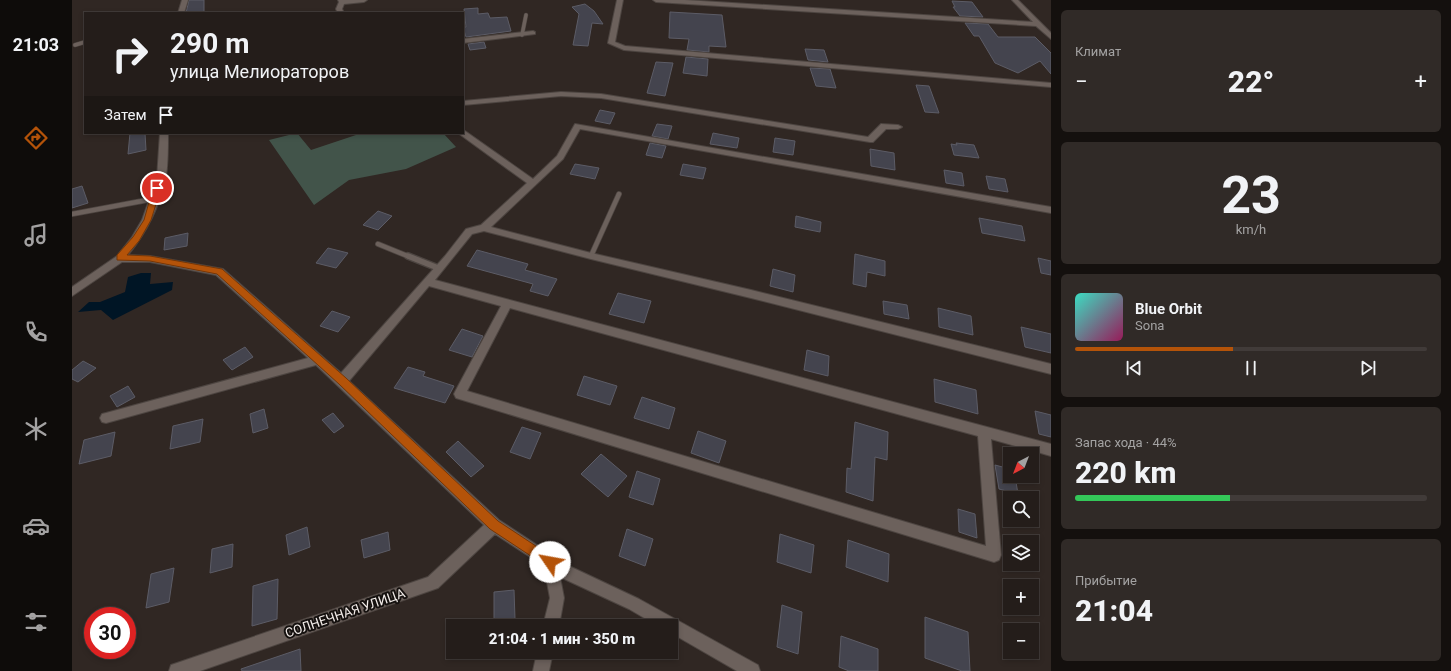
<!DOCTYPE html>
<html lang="ru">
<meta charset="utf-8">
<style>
:root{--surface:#241d1a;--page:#302a27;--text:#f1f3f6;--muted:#a3a2a2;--line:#413b39;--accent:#b45309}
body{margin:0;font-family:Roboto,sans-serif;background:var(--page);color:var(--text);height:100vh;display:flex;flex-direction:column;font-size:15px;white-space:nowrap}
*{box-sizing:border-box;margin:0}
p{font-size:13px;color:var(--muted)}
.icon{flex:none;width:22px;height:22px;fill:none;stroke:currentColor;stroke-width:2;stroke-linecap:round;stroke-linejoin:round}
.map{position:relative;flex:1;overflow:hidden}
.sheet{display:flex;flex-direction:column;gap:10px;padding:10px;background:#14100e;width:400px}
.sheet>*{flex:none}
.banner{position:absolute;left:12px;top:12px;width:380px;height:122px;border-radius:0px;box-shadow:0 2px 6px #0003,0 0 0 1px var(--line);background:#241d1a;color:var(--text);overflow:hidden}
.needle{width:26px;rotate:222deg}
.fabs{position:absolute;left:931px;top:447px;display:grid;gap:8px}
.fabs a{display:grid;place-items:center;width:36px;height:36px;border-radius:0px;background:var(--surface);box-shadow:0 2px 6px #0003,0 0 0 1px var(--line);font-size:20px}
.speed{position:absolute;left:12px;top:607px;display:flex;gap:8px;font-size:20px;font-weight:700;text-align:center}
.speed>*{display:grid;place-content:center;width:52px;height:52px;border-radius:50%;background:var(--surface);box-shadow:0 2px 6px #0003,0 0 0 1px var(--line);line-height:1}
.speed .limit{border:6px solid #d22;background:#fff;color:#111}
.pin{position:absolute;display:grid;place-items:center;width:34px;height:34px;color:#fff;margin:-17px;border:2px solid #fff;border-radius:50%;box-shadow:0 1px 4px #0007}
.me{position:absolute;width:44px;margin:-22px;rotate:303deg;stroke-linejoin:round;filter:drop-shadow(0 0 3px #0008)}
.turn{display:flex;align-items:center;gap:14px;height:84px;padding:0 20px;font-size:18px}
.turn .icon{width:52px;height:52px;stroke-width:2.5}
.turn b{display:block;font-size:28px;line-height:34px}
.then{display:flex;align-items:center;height:38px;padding:0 20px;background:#0003;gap:8px;font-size:15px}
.big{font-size:30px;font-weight:800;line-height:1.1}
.sheet .tile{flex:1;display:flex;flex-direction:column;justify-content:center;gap:6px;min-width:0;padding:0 14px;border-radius:6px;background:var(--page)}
.sheet .dial{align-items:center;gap:0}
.dial b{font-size:52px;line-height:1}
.song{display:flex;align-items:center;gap:12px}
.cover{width:48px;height:48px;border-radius:6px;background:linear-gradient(135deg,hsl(170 70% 55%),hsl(330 70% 35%))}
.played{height:4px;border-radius:2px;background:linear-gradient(90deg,var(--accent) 45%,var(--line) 45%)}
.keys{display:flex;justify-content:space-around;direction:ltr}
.heat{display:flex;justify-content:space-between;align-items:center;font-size:22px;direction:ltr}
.charge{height:6px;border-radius:3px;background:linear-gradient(90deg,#34c759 44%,var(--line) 0)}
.trip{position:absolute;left:374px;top:619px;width:232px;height:40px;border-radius:0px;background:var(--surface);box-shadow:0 2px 6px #0003,0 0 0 1px var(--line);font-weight:800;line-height:40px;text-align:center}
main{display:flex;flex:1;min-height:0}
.tab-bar{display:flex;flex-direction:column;width:72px;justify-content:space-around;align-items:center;background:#0e0c0a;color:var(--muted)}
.tab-bar .icon{width:28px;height:28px}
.tab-bar .selected{color:var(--accent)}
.tab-bar b{font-size:18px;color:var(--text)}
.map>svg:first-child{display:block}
.green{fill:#42544a}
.water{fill:#001525}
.building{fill:#44444e;stroke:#5c5c66}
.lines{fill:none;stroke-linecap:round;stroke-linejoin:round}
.service-far2-casing{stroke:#4d4541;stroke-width:4.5}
.service-far1-casing{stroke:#4d4541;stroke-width:6}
.service-casing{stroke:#4d4541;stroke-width:8}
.minor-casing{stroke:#4d4541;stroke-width:2}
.service-far2{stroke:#6c615c;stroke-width:3.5}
.service-far1{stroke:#6c615c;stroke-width:4.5}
.service{stroke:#6c615c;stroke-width:5.5}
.minor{fill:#6c615c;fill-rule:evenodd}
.route{fill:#b45309;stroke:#753606}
.labels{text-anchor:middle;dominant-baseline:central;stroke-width:4;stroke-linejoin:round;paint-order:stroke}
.near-street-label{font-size:13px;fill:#f3edea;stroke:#15110f}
</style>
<main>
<nav class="tab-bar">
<b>21:03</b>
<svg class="icon selected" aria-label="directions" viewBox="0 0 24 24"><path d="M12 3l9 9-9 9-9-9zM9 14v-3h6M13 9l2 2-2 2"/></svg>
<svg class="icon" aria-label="music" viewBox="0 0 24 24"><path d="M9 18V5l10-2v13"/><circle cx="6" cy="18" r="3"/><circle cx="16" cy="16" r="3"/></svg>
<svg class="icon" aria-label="phone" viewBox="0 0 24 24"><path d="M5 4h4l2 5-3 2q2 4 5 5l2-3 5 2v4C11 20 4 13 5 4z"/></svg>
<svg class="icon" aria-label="climate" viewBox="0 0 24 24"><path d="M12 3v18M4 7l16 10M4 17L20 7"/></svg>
<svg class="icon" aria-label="car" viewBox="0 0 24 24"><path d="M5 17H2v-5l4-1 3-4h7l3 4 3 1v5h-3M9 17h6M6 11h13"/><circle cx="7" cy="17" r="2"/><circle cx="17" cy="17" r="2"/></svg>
<svg class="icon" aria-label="filters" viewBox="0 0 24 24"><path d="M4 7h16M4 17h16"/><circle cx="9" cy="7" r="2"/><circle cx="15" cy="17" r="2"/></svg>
</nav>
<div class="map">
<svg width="979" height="671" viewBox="0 0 979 671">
<rect width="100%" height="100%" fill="#302723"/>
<path class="green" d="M225,133L239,150L290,133H371L384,147L334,169L277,180L242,205L197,140Z"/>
<path class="water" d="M69,273H79L78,284L101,282L100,290L41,320L29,310L6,312L17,302H28L53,292L56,277Z"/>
<path class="building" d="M117,0H132V13H114Z
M880,1L900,2L911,17L888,16L881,7H883Z
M513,4L522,11L531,24L520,23L516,46L501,45L507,14L500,7Z
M406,8V14L416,13L418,18L435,17L439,31L394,37L391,27H394L392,9Z
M598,12L650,15L654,47L637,46V52L615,50L617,39L597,38Z
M893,23L916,24L926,37H963L979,53V74L968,61L946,73L923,63L907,36H902Z
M412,42L414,48L398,50L396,44Z
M733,49L752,50L756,62L736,60Z
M614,57L636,59L635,76L611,73Z
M584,62L601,63L593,96L575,93Z
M738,68L758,69L764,88L744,86Z
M844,85L857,86L867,113L853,112Z
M528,110L543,113L538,124L523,121Z
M585,124L600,126L596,139L580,136Z
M58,133H73L74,150L56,154Z
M641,133L667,138L665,148L638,144Z
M703,138L723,141L721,155L701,152Z
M578,143L594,146L590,158L574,155Z
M884,143L902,145L907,158L882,155L879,144L885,145Z
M798,149L822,153L823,170L799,166Z
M503,164L527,168L523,179L498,174Z
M611,164L634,168L631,179L608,175Z
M872,170L890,173L892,186L874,183Z
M914,176L933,179L936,192L917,189Z
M10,186L16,203L0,208V189Z
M306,211L320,216L306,230L291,225Z
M724,216L749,222L748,232L723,227Z
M907,218L950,226L953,241L910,233Z
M116,233L115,246L92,250L93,238Z
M256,248L276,253L264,268L244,263Z
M405,250L456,264L453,270L485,279L476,296L458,291L461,284L395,266Z
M783,254L813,261V276L795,272L794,287L781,284Z
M966,258L979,261V275L969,273Z
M701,269L723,275L721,292L698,286Z
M546,293L579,301L572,323L537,314Z
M811,301L835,305L837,319L812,314Z
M866,308L899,316L901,335L867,327Z
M260,311L278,317L266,332L248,326Z
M949,327L979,334V353L953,347Z
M390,329L411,336L400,357L377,350Z
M173,347L181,357L160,370L151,360Z
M735,350L757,356L756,376L732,370Z
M11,361L24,368L6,382L0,379V370Z
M336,367L353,372L351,376L382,386L373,403L322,388Z
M512,376L545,386L538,405L505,395Z
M862,379L904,390L906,414L863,402Z
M56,386L63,397L45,407L38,396Z
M570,397L603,408L597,429L562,418Z
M192,409L196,428L181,433L178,414Z
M963,411L979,415V437L967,434Z
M261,413L272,426L262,433L250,420Z
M131,419L128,442L98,449L101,426Z
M783,422L816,432L815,460L803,457L801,501L774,492L775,468L779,469Z
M450,427L469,433L458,459L438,452Z
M626,431L654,441L647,463L619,453Z
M43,432L39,456L7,464L12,440Z
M386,441L412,466L399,477L374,452Z
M529,454L555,476L536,497L509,474Z
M923,465L938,469V476H943L946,494L927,489Z
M565,471L588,479L581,505L557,497Z
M886,509L903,514L905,538L887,532Z
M235,527L238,547L217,555L214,535Z
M555,529L581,539L573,566L547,556Z
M316,532L318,550L292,558L289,540Z
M708,534L742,545L739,573L705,562Z
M776,540L817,554L816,582L774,567Z
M161,544L160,567L138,573L140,549Z
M102,568L97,602L74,608L79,574Z
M206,579L205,619L180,626L181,586Z
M442,590L443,619L422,621V592Z
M710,605L730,612L726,654L705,647Z
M853,617L896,632L898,671H890L853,658Z
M769,636L806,649V671H777L767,667Z
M228,649L229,671H170L169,669Z"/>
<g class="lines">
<g class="service-far2-casing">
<path id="service-far2" d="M450,35L454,15
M3,45L13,42"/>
</g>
<g class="service-far1-casing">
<path id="service-far1" d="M0,214L81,199
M306,244L338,257
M519,256L547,194"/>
</g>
<g class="service-casing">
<path id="service" d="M336,256L366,268"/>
</g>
<g class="minor-casing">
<path id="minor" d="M110,0H116L112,13H106Z
M266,0H295L292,2L272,4L270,9L272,13H266L264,9L267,2Z
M545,0H551L543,42L553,46L979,83V87L552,50L536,43Z
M581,0H613L961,22L940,0H946L979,33V39L964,26L584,2Z
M461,31L463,32V34L391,43V39Z
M489,92L529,94L796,137L809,124L826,125L830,127L826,129H814L801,142H798L529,98L489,96L391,105V101Z
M503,124L979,207V213L508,129L491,159L419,227L519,253L679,290L979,364V374L679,298L519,259L412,231L400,234L363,280L979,444V456L919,439L929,555L927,560L922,562L384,398L382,394L384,390L429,306L357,286L277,381L427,520L497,566L567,599L686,665L688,671H665L599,633V626H586L557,609L488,577L492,598L487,626H471L478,598L472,566L423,534L366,588L128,671H97L99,665L105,663L356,577L412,525L244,365L34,423L30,422L28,418L30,414L34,413L236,358L144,275L78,262H50L0,296V287L45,256L60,237L70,220L85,178L88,133H96C96,148 96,162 94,177C88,205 74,233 56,255L78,256L151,269L269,373L373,256L394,229L409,225L455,183L386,133H391V131H393L461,179L485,156ZM438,308L906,436L914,546L395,391Z
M465,652H481L477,671H461Z"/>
</g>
<use href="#service-far2" class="service-far2"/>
<use href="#service-far1" class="service-far1"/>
<use href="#service" class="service"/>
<use href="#minor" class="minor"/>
</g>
<path class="route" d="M85,186L89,188L79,220L67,241L55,255L78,256L150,269L274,378L426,521L482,558L484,562L482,566L478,568L474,566L418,529L267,384L145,274L78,261L45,260V255L61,237L72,220L81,188Z"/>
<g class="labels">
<g class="near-street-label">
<text transform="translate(273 613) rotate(-19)">СОЛНЕЧНАЯ УЛИЦА</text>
</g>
</g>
</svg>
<div class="fabs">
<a><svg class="needle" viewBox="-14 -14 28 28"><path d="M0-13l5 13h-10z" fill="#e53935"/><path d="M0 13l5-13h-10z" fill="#a3a2a2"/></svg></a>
<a><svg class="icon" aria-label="search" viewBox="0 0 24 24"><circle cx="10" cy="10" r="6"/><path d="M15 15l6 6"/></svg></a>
<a><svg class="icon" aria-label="layers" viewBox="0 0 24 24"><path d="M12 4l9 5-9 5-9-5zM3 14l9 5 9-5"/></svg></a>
<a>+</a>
<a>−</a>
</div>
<div class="speed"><div class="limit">30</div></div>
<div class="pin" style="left:85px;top:188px;background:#d93025"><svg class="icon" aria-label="arrive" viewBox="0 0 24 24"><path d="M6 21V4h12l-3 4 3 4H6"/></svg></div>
<svg class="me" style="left:478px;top:562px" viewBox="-20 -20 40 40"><circle r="19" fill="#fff"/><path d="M0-13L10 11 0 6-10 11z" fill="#b45309"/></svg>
<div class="trip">21:04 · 1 мин · 350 m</div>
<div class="banner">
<div class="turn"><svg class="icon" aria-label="right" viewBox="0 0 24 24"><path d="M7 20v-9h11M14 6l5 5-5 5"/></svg><div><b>290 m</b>улица Мелиораторов</div></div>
<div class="then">Затем<svg class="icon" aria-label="arrive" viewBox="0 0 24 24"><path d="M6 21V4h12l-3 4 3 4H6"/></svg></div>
</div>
</div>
<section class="sheet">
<div class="tile"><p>Климат</p>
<div class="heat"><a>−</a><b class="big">22°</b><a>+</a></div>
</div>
<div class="tile dial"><b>23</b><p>km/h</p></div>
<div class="tile">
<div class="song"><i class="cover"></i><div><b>Blue Orbit</b><p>Sona</p></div></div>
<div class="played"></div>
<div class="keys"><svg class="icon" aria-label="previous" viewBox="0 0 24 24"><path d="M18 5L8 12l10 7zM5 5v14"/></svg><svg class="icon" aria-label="pause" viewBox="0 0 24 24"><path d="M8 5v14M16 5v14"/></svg><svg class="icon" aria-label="next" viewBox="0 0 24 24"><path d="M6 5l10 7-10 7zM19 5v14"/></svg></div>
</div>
<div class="tile"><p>Запас хода · 44%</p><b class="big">220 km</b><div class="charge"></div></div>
<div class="tile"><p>Прибытие</p><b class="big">21:04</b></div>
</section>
</main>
